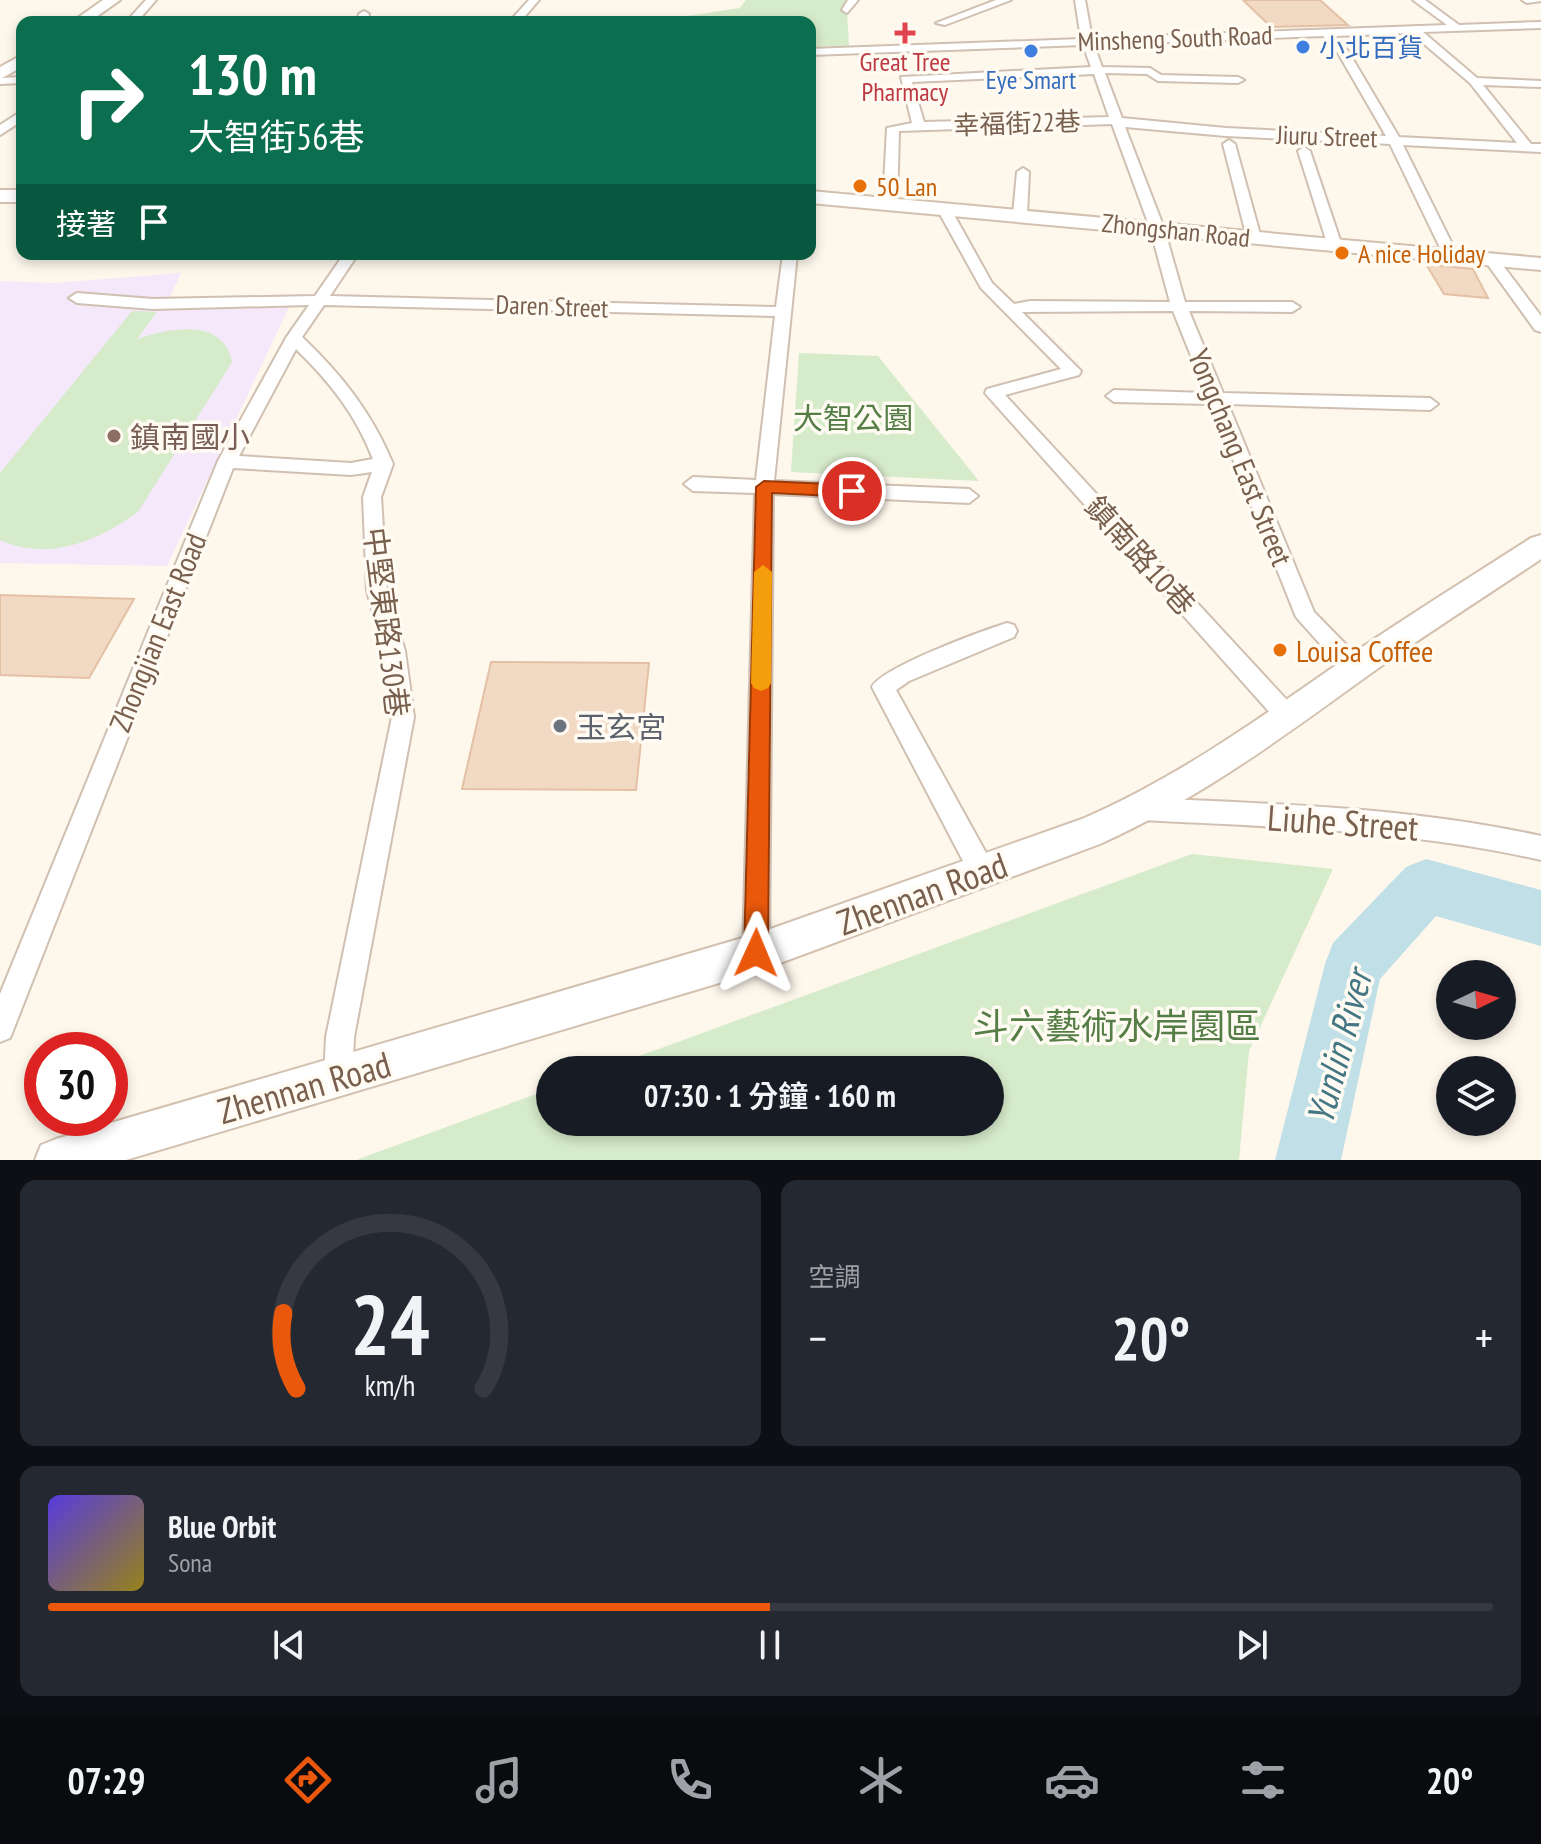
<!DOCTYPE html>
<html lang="zh-TW">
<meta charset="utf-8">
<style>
:root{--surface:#171b24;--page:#242831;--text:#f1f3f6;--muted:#9ea1a6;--line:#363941;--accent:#ea580c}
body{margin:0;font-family:"PT Sans Narrow","Noto Sans TC",sans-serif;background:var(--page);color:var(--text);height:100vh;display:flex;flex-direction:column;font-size:30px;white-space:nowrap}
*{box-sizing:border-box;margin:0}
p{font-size:26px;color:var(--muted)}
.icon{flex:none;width:44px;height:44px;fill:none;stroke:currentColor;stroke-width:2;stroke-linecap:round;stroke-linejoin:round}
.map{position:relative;height:1160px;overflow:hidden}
.drawer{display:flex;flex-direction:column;gap:20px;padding:20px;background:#0d0f14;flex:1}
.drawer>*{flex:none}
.top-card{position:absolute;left:16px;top:16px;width:800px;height:244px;border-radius:16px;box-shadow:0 4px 12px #0003;background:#0b6e4f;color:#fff;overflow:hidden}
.needle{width:52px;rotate:85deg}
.controls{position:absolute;left:1436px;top:960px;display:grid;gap:16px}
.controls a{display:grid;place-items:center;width:80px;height:80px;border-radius:50%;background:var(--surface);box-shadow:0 4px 12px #0003;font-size:40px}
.speed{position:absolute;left:24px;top:1032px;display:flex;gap:16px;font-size:40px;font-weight:700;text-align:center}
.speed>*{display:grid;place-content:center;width:104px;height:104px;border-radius:50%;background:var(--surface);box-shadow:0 4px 12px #0003;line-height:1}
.speed .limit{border:12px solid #d22;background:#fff;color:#111}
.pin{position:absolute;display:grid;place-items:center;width:68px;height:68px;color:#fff;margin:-34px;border:4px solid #fff;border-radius:50%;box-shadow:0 2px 8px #0007}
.me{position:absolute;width:88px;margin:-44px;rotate:1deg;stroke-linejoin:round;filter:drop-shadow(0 0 6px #0008)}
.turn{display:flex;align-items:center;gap:28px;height:168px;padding:0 40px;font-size:36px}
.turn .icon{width:104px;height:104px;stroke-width:2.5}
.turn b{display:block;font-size:56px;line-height:68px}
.then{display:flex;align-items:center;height:76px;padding:0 40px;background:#0003;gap:16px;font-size:30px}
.big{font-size:60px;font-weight:600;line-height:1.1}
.drawer .tile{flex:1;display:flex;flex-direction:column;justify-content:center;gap:12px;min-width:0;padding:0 28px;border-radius:16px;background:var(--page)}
.drawer .dial{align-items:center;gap:0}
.dial svg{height:208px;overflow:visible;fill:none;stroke:var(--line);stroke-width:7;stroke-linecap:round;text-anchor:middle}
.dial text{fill:var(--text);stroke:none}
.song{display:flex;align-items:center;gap:24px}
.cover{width:96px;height:96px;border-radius:12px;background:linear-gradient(135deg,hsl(250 70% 55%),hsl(50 70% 35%))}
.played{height:8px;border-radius:4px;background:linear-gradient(90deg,var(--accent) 50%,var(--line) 50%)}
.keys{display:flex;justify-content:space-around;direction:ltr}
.heat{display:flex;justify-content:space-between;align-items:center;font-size:44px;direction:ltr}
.drawer .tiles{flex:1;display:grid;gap:20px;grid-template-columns:1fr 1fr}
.tile:last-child{grid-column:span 2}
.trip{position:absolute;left:536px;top:1056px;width:468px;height:80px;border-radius:40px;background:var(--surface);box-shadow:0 4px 12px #0003;font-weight:600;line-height:80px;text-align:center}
.tab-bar{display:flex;height:128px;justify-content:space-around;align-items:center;background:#090b0e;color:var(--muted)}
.tab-bar .icon{width:56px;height:56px}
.tab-bar .selected{color:var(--accent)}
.tab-bar b{font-size:36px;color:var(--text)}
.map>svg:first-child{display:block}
.education{fill:#f4e8fa}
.green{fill:#d6ebca}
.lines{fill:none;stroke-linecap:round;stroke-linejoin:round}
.river{fill:#c0dfe7;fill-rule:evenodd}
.building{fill:#f2d9c4;stroke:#e4c0a5;stroke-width:2}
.street-casing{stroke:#d0c0b1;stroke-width:4}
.secondary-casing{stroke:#d3c1af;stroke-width:4}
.street{fill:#fff;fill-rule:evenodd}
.secondary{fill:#fff;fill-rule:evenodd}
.route{fill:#ea580c;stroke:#983908;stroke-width:2}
.slow{fill:#f59e0b}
.health-dot{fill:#e0444e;stroke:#fffbf3;stroke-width:3}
.shop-dot{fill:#3f7fe0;stroke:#fffbf3;stroke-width:3}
.food-dot{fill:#e8710a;stroke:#fffbf3;stroke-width:3}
.education-dot{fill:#8d6e63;stroke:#fffbf3;stroke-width:3}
.worship-dot{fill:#6b7280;stroke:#fffbf3;stroke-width:3}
.labels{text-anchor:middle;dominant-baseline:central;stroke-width:7;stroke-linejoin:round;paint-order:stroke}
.far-street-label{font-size:26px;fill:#79604e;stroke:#fffbf3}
.far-shop-label{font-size:26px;fill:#366cbe;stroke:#fffbf3;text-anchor:start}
.far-health-label{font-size:26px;fill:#be3a42;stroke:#fffbf3}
.far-food-label{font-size:26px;fill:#c56008;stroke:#fffbf3;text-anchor:start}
.park-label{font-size:30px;fill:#547e46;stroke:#fffbf3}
.education-label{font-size:30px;fill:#785e54;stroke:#fffbf3;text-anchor:start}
.street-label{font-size:30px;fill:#79604e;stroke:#fffbf3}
.food-label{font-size:30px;fill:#c56008;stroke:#fffbf3;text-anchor:start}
.worship-label{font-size:30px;fill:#5b616d;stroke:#fffbf3;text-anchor:start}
.near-street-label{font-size:36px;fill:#79604e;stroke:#fffbf3}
.near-park-label{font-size:36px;fill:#547e46;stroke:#fffbf3}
.near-water-label{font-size:38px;font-style:italic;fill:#447684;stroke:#fffbf3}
</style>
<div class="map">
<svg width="1541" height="1160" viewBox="0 0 1541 1160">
<rect width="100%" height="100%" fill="#fdf7ec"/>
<path class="education" d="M181,273L165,308L289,307L167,566L0,563V281L55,283Z"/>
<path class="green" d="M746,0H852L847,10L849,46L810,47V22H647L740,8Z
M132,311L157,312L137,339C169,328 224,317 232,362L138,512C98,541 48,562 0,540V473Z
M799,353L878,356L979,481L791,472Z
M1192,854L1333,869L1249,1051L1239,1160H356L550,1089V1122H990V1070H601Z"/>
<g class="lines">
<path class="river" d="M1426,859L1541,890V946L1436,916L1380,979L1341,1160H1275L1325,964L1333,943L1406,867Z"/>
</g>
<path class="building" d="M1243,0H1320L1348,25L1271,27Z
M1426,264L1473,269L1488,298L1444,294Z
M0,595L134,599L89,678L0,675Z
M491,662L649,663L636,790L462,789Z"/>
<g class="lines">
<g class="street-casing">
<path id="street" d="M146,0H156L137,22H126Z
M529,0H539L520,22H509Z
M848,0H858L847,13L842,10Z
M996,0H1011L945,25L936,23Z
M1075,0H1085L1092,38L1447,25L1413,0H1425L1459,25L1541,22V28L1423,32L1477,78L1541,81V87L1483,85L1531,144H1541V152L1403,145L1459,258L1457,261L1452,262L1445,258L1390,144L1226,136L1125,127L1164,228L1185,302H1292L1300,307L1292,312L1189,311L1223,393L1430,398L1438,404L1430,410L1228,404L1314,612L1363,662L1366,668L1363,674L1355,677L1347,674L1296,617L1211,404L1114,402L1106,396L1114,390L1206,393L1173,311L1022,312L1081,371L1079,375L1005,395L1296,710L1299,717L1296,724L1288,727L1280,724L985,393L987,389L1061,369L981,288L936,207L938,204H948L992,283L1014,304L1030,301L1170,302L1150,228L1112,124L899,131L897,204L890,208L883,204L887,128L912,123L901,77L1091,67L1083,45L810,55V49L1081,39ZM1411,33L1470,83L1517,143L1399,137L1348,51L1335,36ZM1323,36L1338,53L1386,136L1226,128L1122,118L1105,73L1147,74L1158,81L1238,83L1244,80L1238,77L1161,75L1150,68L1102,67L1094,45ZM1094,74L1109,117L924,122L912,82Z
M1522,0H1541V1L1527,3Z
M364,11L369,14L367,22H357L359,14Z
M22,77V83L0,84V78Z
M22,111V121L0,135V125Z
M1229,140L1235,144L1261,238L1259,241H1249L1247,238L1223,144Z
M1304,147L1310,151L1342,246L1340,249H1330L1328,246L1298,151Z
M1023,168L1029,172L1027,215L1020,219L1013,215L1017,172Z
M344,254H358L330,296L776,307L783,254H797L774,481L969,489L978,496L969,503L773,494L769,953L765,962L756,966L747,962L743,953L755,493L693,491L684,484L693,477L756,480L775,316L324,305L302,337C342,375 372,413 393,464L381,497L387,591L405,651L414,717L354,1037L352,1078L348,1088L338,1092L328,1088L324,1078L326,1037L392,717L383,651L367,591L363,497L372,472L351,475L233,468L14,1028L10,1038L0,1042V994L218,461L286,338L309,305L153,309L77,303L69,298L77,293L153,299L315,296ZM296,349C330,382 356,415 373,459L351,463L239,456Z
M1490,254L1495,255L1541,316V332L1535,330L1483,258Z
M1007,623L1014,625L1017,631L1014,637L909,681L896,690L991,862L995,871L991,880L982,883L973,880L872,687C882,667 982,631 1007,623Z
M1142,798C1276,804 1409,807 1541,836V860C1409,830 1276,827 1142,820L1134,817L1130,809L1134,801Z"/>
</g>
<g class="secondary-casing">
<path id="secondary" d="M103,0H120L89,22H72Z
M22,55V67L0,79V67Z
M0,190H22V202H0Z
M810,191L1541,258V270L810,203Z
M1541,535V559C1482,599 1421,637 1363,679C1279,740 1195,801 1100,844L756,972L126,1160H35L41,1145L56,1139L756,934L1082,819C1175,779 1259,719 1342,661C1404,618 1468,579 1531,538Z"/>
</g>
<use href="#street" class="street"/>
<use href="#secondary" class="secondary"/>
</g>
<path class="route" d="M764,481L852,485L860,491L852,497L772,493L768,953L765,962L756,965L747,962L744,953L756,487Z"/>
<path class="slow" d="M763,565L772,572L771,683L768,688L761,691L754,688L751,683L754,572Z"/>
<path class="health-dot" d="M901 21h8v8h8v8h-8v8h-8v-8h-8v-8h8z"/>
<g class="shop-dot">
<circle cx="1303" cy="47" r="8"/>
<circle cx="1031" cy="51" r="8"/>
</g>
<g class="food-dot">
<circle cx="860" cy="186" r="8"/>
<circle cx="1342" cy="253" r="8"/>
<circle cx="1280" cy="650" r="8"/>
</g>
<circle class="education-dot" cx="114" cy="436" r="8"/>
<circle class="worship-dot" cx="560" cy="726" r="8"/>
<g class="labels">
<g class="far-street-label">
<text transform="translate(1175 38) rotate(-2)">Minsheng South Road</text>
<text transform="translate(1017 123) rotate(-2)">幸福街22巷</text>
<text transform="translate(1327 136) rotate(2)">Jiuru Street</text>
<text transform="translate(1176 230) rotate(6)">Zhongshan Road</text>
<text transform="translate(552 306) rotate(2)">Daren Street</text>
</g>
<g class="far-shop-label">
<text x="1319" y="47">小北百貨</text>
<text x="1031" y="79" text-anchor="middle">Eye Smart</text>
</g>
<g class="far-health-label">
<text x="905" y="61">Great Tree<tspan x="905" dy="30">Pharmacy</tspan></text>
</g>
<g class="far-food-label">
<text x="876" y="186">50 Lan</text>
<text x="1358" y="253">A nice Holiday</text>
</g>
<g class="park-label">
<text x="853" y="417">大智公園</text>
</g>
<g class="education-label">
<text x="130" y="436">鎮南國小</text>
</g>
<g class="street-label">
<text transform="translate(1241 457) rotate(68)">Yongchang East Street</text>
<text transform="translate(1141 555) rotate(48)">鎮南路10巷</text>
<text transform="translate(387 622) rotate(83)">中堅東路130巷</text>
<text transform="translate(157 632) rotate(-68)">Zhongjian East Road</text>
</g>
<g class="food-label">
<text x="1296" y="650">Louisa Coffee</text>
</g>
<g class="worship-label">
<text x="576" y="726">玉玄宮</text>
</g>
<g class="near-street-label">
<text transform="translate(1343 822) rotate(4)">Liuhe Street</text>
<text transform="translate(922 893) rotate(-20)">Zhennan Road</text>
<text transform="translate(304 1087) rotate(-16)">Zhennan Road</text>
</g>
<g class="near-park-label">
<text x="1117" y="1025">斗六藝術水岸園區</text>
</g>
<g class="near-water-label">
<text transform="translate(1338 1047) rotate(-75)">Yunlin River</text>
</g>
</g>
</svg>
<div class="controls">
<a><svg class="needle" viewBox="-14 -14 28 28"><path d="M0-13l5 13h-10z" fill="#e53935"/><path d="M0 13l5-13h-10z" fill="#9ea1a6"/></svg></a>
<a><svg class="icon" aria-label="layers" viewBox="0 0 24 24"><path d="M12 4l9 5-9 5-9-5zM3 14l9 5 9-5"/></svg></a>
</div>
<div class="speed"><div class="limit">30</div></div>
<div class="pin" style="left:852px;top:491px;background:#d93025"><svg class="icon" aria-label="arrive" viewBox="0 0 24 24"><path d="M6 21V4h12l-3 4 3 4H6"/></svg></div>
<svg class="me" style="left:756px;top:953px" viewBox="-20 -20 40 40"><path d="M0-17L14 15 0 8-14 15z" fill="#ea580c" stroke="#fff" stroke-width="4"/></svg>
<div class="trip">07:30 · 1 分鐘 · 160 m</div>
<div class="top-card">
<div class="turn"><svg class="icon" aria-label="right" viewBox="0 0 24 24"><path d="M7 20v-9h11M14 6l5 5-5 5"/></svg><div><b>130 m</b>大智街56巷</div></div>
<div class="then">接著<svg class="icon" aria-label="arrive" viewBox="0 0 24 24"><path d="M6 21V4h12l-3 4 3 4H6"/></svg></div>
</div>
</div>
<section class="drawer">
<div class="tiles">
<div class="tile dial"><svg viewBox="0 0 100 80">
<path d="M14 69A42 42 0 1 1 86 69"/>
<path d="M14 69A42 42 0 0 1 9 40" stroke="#ea580c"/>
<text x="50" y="56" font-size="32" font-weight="700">24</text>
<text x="50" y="72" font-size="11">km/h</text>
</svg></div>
<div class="tile"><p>空調</p>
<div class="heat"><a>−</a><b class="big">20°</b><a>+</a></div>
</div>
<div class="tile">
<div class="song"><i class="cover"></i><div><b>Blue Orbit</b><p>Sona</p></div></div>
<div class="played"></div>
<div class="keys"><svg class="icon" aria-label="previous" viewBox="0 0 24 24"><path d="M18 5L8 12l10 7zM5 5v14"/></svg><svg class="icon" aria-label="pause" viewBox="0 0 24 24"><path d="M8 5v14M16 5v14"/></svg><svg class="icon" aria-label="next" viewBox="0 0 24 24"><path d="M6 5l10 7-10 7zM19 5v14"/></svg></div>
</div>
</div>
</section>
<nav class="tab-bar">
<b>07:29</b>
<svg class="icon selected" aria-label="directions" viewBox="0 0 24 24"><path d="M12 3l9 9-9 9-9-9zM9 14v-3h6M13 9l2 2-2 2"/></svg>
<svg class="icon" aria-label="music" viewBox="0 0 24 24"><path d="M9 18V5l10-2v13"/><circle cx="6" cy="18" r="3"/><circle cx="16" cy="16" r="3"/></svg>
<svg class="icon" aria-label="phone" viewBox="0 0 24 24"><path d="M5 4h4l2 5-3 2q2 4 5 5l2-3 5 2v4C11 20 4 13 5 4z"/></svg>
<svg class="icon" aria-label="climate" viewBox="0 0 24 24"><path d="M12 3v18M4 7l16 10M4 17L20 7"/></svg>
<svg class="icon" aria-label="car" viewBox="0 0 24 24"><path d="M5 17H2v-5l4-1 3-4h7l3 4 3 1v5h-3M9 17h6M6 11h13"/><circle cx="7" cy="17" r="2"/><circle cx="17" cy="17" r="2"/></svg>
<svg class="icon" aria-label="filters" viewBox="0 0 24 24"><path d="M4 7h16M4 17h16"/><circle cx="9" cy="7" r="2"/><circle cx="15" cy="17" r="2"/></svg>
<b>20°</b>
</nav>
